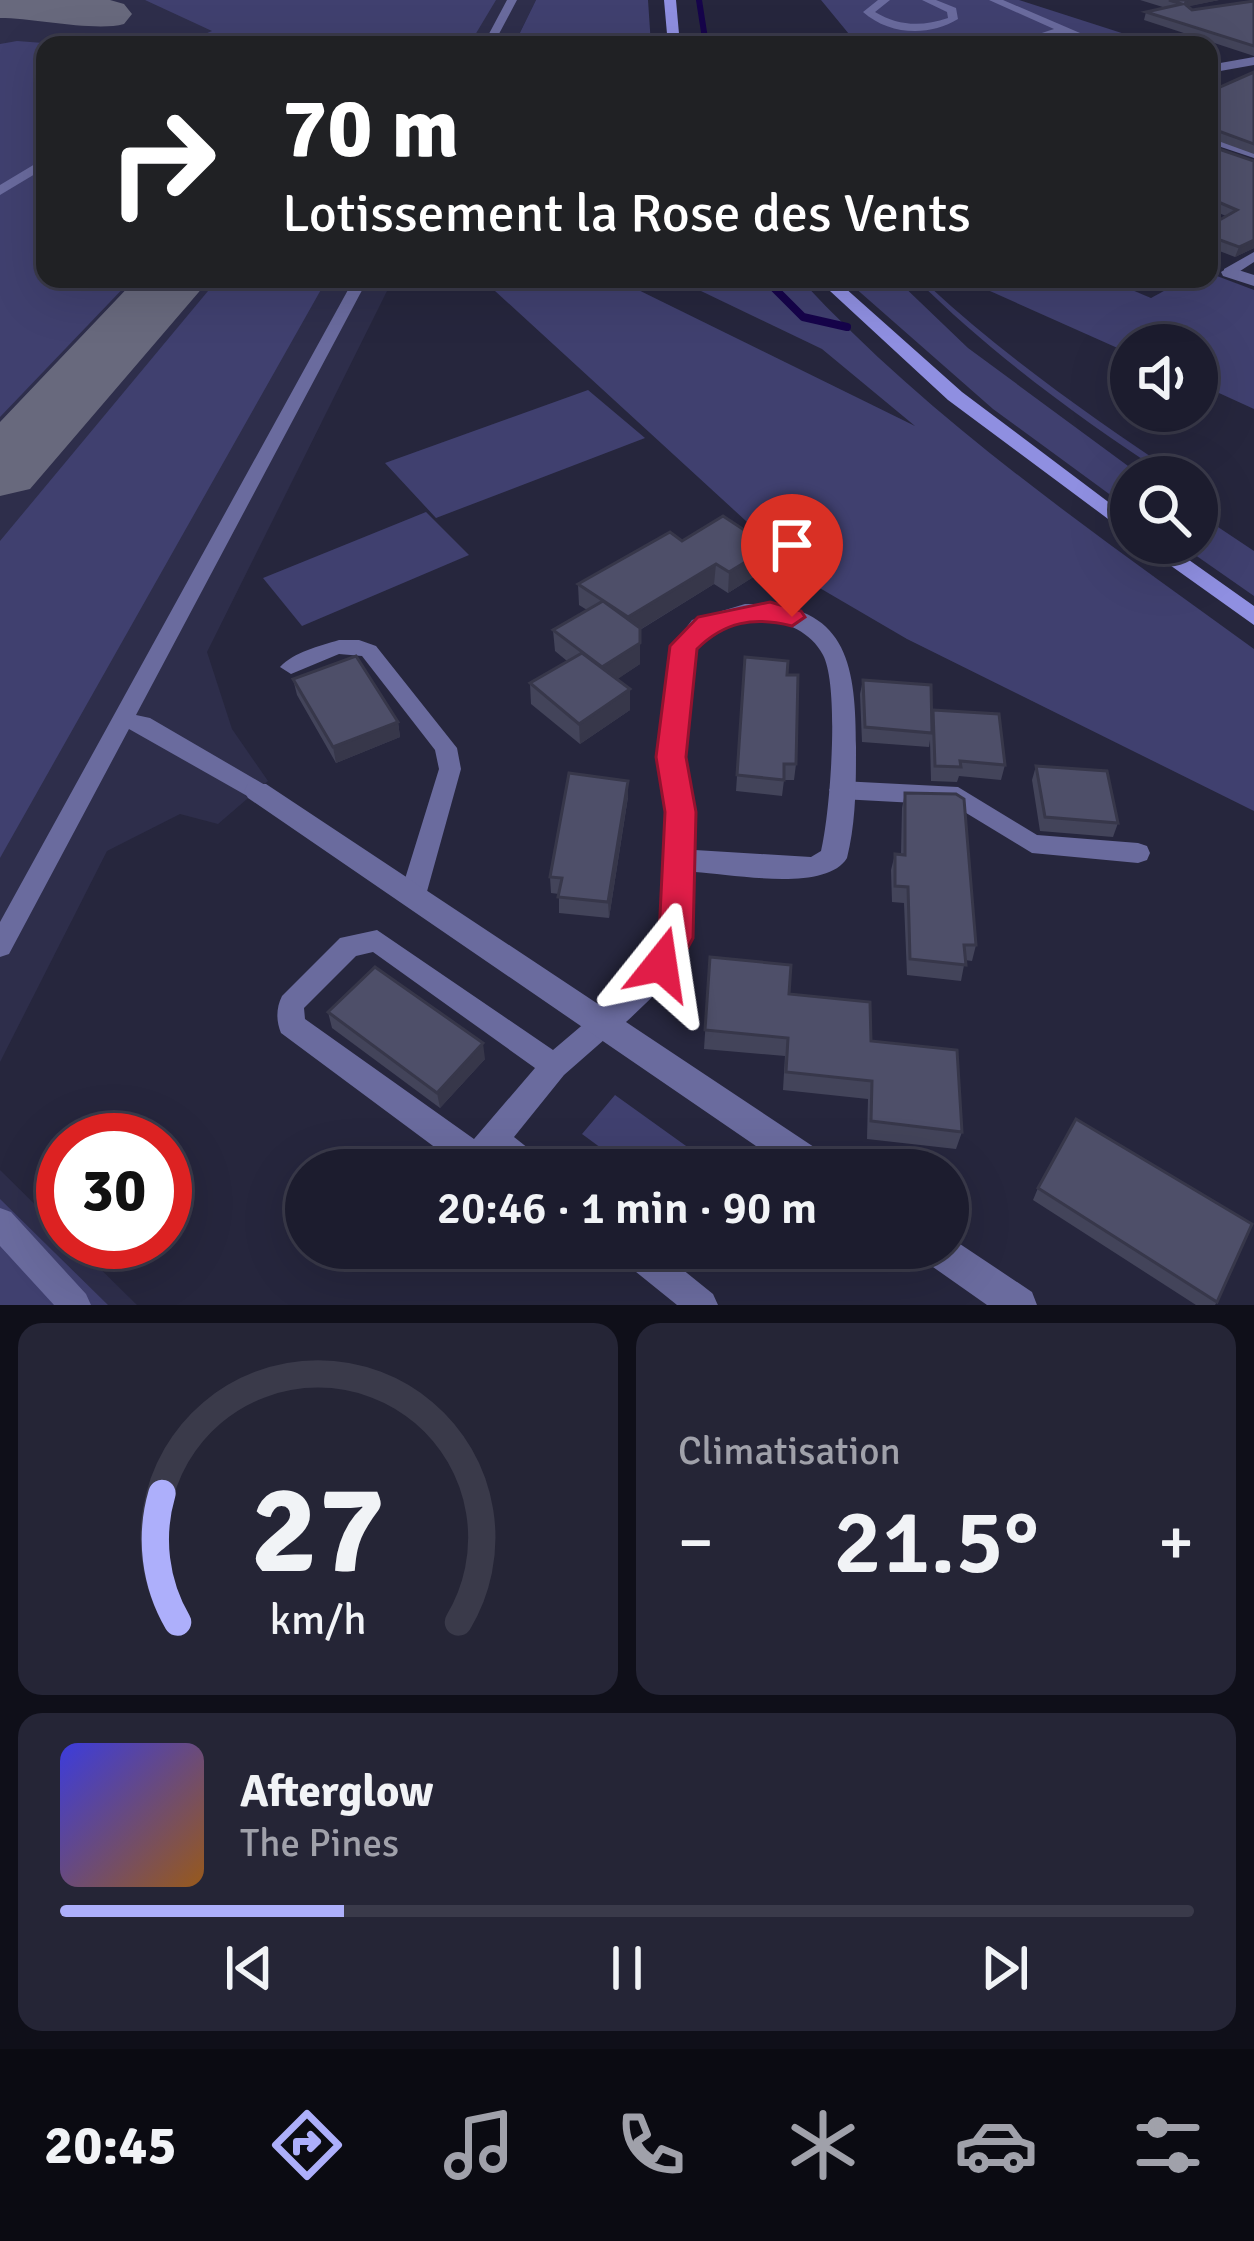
<!DOCTYPE html>
<html lang="fr">
<meta charset="utf-8">
<style>
:root{--surface:#1c1c2e;--page:#252536;--text:#f1f3f6;--muted:#a0a1aa;--line:#3a3a4a;--accent:#adaffb}
body{margin:0;font-family:Signika,sans-serif;background:var(--page);color:var(--text);height:100vh;display:flex;flex-direction:column;font-size:45px;white-space:nowrap}
*{box-sizing:border-box;margin:0}
p{font-size:39px;color:var(--muted)}
.icon{flex:none;width:66px;height:66px;fill:none;stroke:currentColor;stroke-width:2;stroke-linecap:round;stroke-linejoin:round}
.map{position:relative;height:1305px;overflow:hidden}
.panel{display:flex;flex-direction:column;gap:18px;padding:18px;background:#0f0f19;flex:1}
.panel>*{flex:none}
.banner{position:absolute;left:36px;top:36px;width:1182px;height:252px;border-radius:24px;box-shadow:0 12px 48px #0002,0 0 0 3px var(--line);background:#202124;color:#fff;overflow:hidden}
.tools{position:absolute;left:1110px;top:324px;display:grid;gap:24px}
.tools a{display:grid;place-items:center;width:108px;height:108px;border-radius:50%;background:var(--surface);box-shadow:0 12px 48px #0002,0 0 0 3px var(--line);font-size:60px}
.speed{position:absolute;left:36px;top:1113px;display:flex;gap:24px;font-size:60px;font-weight:700;text-align:center}
.speed>*{display:grid;place-content:center;width:156px;height:156px;border-radius:50%;background:var(--surface);box-shadow:0 12px 48px #0002,0 0 0 3px var(--line);line-height:1}
.speed .limit{border:18px solid #d22;background:#fff;color:#111}
.pin{position:absolute;display:grid;place-items:center;width:102px;height:102px;color:#fff;margin:-123px -51px;border-radius:50% 50% 50% 0;rotate:-45deg;box-shadow:0 0 12px #0007}
.pin .icon{rotate:45deg}
.me{position:absolute;width:132px;margin:-66px;rotate:15deg;stroke-linejoin:round;filter:drop-shadow(0 0 9px #0008)}
.turn{display:flex;align-items:center;gap:42px;height:252px;padding:0 48px;font-size:54px}
.turn .icon{width:156px;height:156px;stroke-width:2.5}
.turn b{display:block;font-size:84px;line-height:102px}
.big{font-size:90px;font-weight:600;line-height:1.1}
.panel .card{flex:1;display:flex;flex-direction:column;justify-content:center;gap:18px;min-width:0;padding:0 42px;border-radius:24px;background:var(--page)}
.panel .dial{align-items:center;gap:0}
.dial svg{height:312px;overflow:visible;fill:none;stroke:var(--line);stroke-width:7;stroke-linecap:round;text-anchor:middle}
.dial text{fill:var(--text);stroke:none}
.song{display:flex;align-items:center;gap:36px}
.cover{width:144px;height:144px;border-radius:18px;background:linear-gradient(135deg,hsl(240 70% 55%),hsl(30 70% 35%))}
.played{height:12px;border-radius:6px;background:linear-gradient(90deg,var(--accent) 25%,var(--line) 25%)}
.keys{display:flex;justify-content:space-around;direction:ltr}
.heat{display:flex;justify-content:space-between;align-items:center;font-size:66px;direction:ltr}
.panel .tiles{flex:1;display:grid;gap:18px;grid-template-columns:1fr 1fr}
.card:last-child{grid-column:span 2}
.trip{position:absolute;left:285px;top:1149px;width:684px;height:120px;border-radius:60px;background:var(--surface);box-shadow:0 12px 48px #0002,0 0 0 3px var(--line);font-weight:600;line-height:120px;text-align:center}
.dock{display:flex;height:192px;justify-content:space-around;align-items:center;background:#0b0b12;color:var(--muted)}
.dock .icon{width:84px;height:84px}
.dock .on{color:var(--accent)}
.dock b{font-size:54px;color:var(--text)}
.map>svg:first-child{display:block}
.built{fill:#2e2e4b}
.green{fill:#40406f}
.lines{fill:none;stroke-linecap:round;stroke-linejoin:round}
.stream-far1{stroke:#16044b;stroke-width:6}
.stream{stroke:#16044b;stroke-width:8}
.taxiway{fill:#68697d;fill-rule:evenodd}
.lane{fill:#6a6b9e;fill-rule:evenodd}
.street{fill:#6a6b9e;fill-rule:evenodd}
.secondary{fill:#8f8fe1;fill-rule:evenodd}
.wall{fill:#43445a}
.shaded-wall{fill:#37374a}
.building{fill:#4e4f69;stroke:#37374a;stroke-width:3}
.route{fill:#e11d48;stroke:#92132f;stroke-width:3}
</style>
<div class="map">
<svg width="1254" height="1305" viewBox="0 0 1254 1305">
<rect width="100%" height="100%" fill="#26263d"/>
<path class="built" d="M0,0H536L514,45H45V279H393L207,652L232,729L268,781L218,824L180,814L107,851L0,1062Z
M0,1170L63,1232V1242H73L137,1305H0Z"/>
<path class="green" d="M145,0H496L469,45H216L198,37L212,31Z
M536,0H648L651,45H514Z
M821,0H1019L1131,36L1101,45H858Z
M17,41L70,45H45V279H132L0,417V44Z
M1209,273L1254,290V409L1197,383V345H1131V354L963,279H1106L1151,298L1186,279H1209Z
M218,279H327L0,858V541Z
M482,279H616L915,426L822,349L676,279H800C933,423 1096,534 1254,649V811L907,639L818,587Z
M845,279H896L968,348L1143,477H1131V510L993,409Z
M916,279H946L930,287C1008,359 1093,418 1181,477H1169C1078,417 994,356 916,279Z
M588,390L645,438L436,518L385,463Z
M426,512L469,555L302,626L263,578Z
M1197,513L1254,551V596L1178,543H1197Z
M615,1095L707,1161L701,1170H631L582,1134Z
M0,1199L108,1305H0Z"/>
<g class="lines">
<path class="stream-far1" d="M699,0L706,45"/>
<path class="stream" d="M765,279L803,317L847,327"/>
<path class="taxiway" d="M0,0H110L124,4L132,14L124,24C95,32 35,18 0,18Z
M136,279H210L30,489L0,496V422Z"/>
<path class="lane" d="M507,0H517L493,45H483Z
M878,0H890L875,12C898,26 922,27 948,18L947,12L922,0H936L956,8L958,19C929,37 889,35 863,12Z
M989,0H1003L1108,45C1092,45 1077,33 1062,33C1043,33 1025,45 1005,45L1054,29Z
M45,158V168L0,195V185Z
M1254,252V262L1234,275H1224V269Z
M354,279H368L136,715L150,718L265,785L269,791L265,797H249L129,729L9,954L0,957V922Z
M339,640H359L376,646L457,748L461,769L426,895L422,902L413,905L404,902L400,895L439,769L435,750L362,656L339,654L291,674L280,667C294,652 319,646 339,640Z
M841,781L958,787L1037,835L1138,843L1147,846L1150,853L1147,860L1138,863L1032,853L953,805L841,799L833,796L829,790L833,784Z
M377,930L553,1050L593,1016L603,1012L613,1016L617,1024L613,1032L564,1075L514,1137L543,1160L548,1170H510L495,1158C484,1168 469,1168 456,1163L281,1033C276,1021 276,1008 282,996L340,938ZM373,952L535,1068L474,1139L305,1019L304,1008L356,956Z
M0,1208L11,1212L86,1294L91,1305H54L0,1246Z
M616,1248H656L713,1294L718,1305H677L620,1259Z"/>
<path class="street" d="M1254,57V65L1209,73V65Z
M1209,134L1254,149V158L1209,143Z
M1229,267L1254,275V286L1223,276L1221,272Z
M745,604C847,601 856,663 856,747C856,784 856,822 847,858C826,893 732,874 695,872C693,950 684,970 626,1022L832,1159L837,1170H791L248,798L244,791L248,784H266L601,1006L653,955L662,930L667,812L658,747L671,648L692,620ZM761,619C785,621 811,632 823,655C840,687 830,815 821,851L811,857L695,850C695,801 667,678 701,639C716,621 739,619 761,619Z
M948,1236L1032,1292L1037,1305H987L923,1260L917,1248H948Z"/>
<path class="secondary" d="M664,0H676L680,45H668Z
M817,279H835L962,392L1131,519V536L948,400Z
M1139,543H1165L1254,606V625Z"/>
</g>
<path class="wall" d="M1140,0H1219L1188,6L1192,10L1254,1V56L1144,20L1146,12L1166,8Z
M1254,72V154L1210,138L1209,92Z
M1209,140L1210,146L1254,161V248L1235,257L1209,247V226L1226,216L1209,209Z
M682,541L770,547L769,567L728,593L714,584L640,630V664L617,679L630,689V710L580,744L531,704L530,683L567,661L555,651L553,630L587,610L579,605L578,584Z
M745,657L787,675L796,764L794,780H784L782,796L736,791Z
M293,679L398,722L400,737L336,763L297,695Z
M863,680L932,718L933,710L1005,765L1001,780L959,776L957,782L931,781L930,740L929,747L862,742L860,694Z
M1036,766L1118,823L1113,837L1040,831L1032,780Z
M905,793L976,945L972,961L965,960L961,981L907,975L904,903L892,902L891,870L895,854H901L902,808Z
M628,797L609,918L559,913V894L551,893L550,877Z
M710,957L789,994L871,1041L962,1132L956,1149L867,1139L868,1099L783,1090L785,1056L704,1049Z
M328,1012L485,1059L440,1108L332,1028Z
M1038,1188L1217,1302L1215,1305H1196L1033,1200Z"/>
<path class="shaded-wall" d="M1187,0H1219L1186,7L1185,4Z
M1254,240V248L1235,257L1239,247Z
M770,547L769,567L728,593L729,572Z
M716,564L714,584L628,637V617Z
M640,643V664L603,689L602,667Z
M630,689V710L580,744L579,724Z
M398,722L400,737L336,763L333,747Z
M628,781V797L609,918L608,902Z
M483,1043L485,1059L440,1108L437,1093Z"/>
<path class="building" d="M1169,0H1187L1185,4L1192,10L1254,1V46L1146,12L1182,4Z
M1254,72V144L1213,129L1209,132V92Z
M1209,141L1210,146L1254,161V240L1239,247L1209,236V226L1237,210L1209,198Z
M723,516L770,547L729,572L716,564L628,617L578,584L670,532L682,541Z
M603,601L640,628V643L602,667L553,630Z
M582,653L630,689L579,724L530,683Z
M356,656L398,722L333,747L293,679Z
M745,657L788,661L787,675H798L796,764H784V780L737,775Z
M863,680L931,685L932,733L865,727Z
M933,710L999,714L1005,765L960,761L961,767L935,766Z
M1036,766L1107,771L1118,823L1045,817Z
M569,773L628,781L608,902L558,897L562,878L550,877Z
M905,793L956,794L964,799L976,945H964L966,965L910,959L908,887L895,886V854L905,855Z
M710,957L791,965L789,994L870,1002L871,1041L957,1050L962,1132L871,1121L872,1081L786,1072L788,1038L705,1030Z
M375,967L483,1043L437,1093L328,1012Z
M1076,1119L1252,1224L1217,1302L1038,1188Z"/>
<path class="route" d="M770,602L801,611L805,617L792,626C754,616 724,622 697,649L686,757L696,812L693,938L673,975L661,979L649,975L644,964L659,936L665,812L656,757L670,646L698,617Z"/>
</svg>
<div class="tools">
<a><svg class="icon" aria-label="sound" viewBox="0 0 24 24"><path d="M4 9h4l5-4v14l-5-4H4zM17 9q2 3 0 6"/></svg></a>
<a><svg class="icon" aria-label="search" viewBox="0 0 24 24"><circle cx="10" cy="10" r="6"/><path d="M15 15l6 6"/></svg></a>
</div>
<div class="speed"><div class="limit">30</div></div>
<div class="pin" style="left:792px;top:617px;background:#d93025"><svg class="icon" aria-label="arrive" viewBox="0 0 24 24"><path d="M6 21V4h12l-3 4 3 4H6"/></svg></div>
<svg class="me" style="left:661px;top:964px" viewBox="-20 -20 40 40"><path d="M0-17L14 15 0 8-14 15z" fill="#e11d48" stroke="#fff" stroke-width="4"/></svg>
<div class="trip">20:46 · 1 min · 90 m</div>
<div class="banner">
<div class="turn"><svg class="icon" aria-label="right" viewBox="0 0 24 24"><path d="M7 20v-9h11M14 6l5 5-5 5"/></svg><div><b>70 m</b>Lotissement la Rose des Vents</div></div>
</div>
</div>
<section class="panel">
<div class="tiles">
<div class="card dial"><svg viewBox="0 0 100 80">
<path d="M14 69A42 42 0 1 1 86 69"/>
<path d="M14 69A42 42 0 0 1 10 36" stroke="#adaffb"/>
<text x="50" y="56" font-size="32" font-weight="700">27</text>
<text x="50" y="72" font-size="11">km/h</text>
</svg></div>
<div class="card"><p>Climatisation</p>
<div class="heat"><a>−</a><b class="big">21.5°</b><a>+</a></div>
</div>
<div class="card">
<div class="song"><i class="cover"></i><div><b>Afterglow</b><p>The Pines</p></div></div>
<div class="played"></div>
<div class="keys"><svg class="icon" aria-label="previous" viewBox="0 0 24 24"><path d="M18 5L8 12l10 7zM5 5v14"/></svg><svg class="icon" aria-label="pause" viewBox="0 0 24 24"><path d="M8 5v14M16 5v14"/></svg><svg class="icon" aria-label="next" viewBox="0 0 24 24"><path d="M6 5l10 7-10 7zM19 5v14"/></svg></div>
</div>
</div>
</section>
<nav class="dock">
<b>20:45</b>
<svg class="icon on" aria-label="directions" viewBox="0 0 24 24"><path d="M12 3l9 9-9 9-9-9zM9 14v-3h6M13 9l2 2-2 2"/></svg>
<svg class="icon" aria-label="music" viewBox="0 0 24 24"><path d="M9 18V5l10-2v13"/><circle cx="6" cy="18" r="3"/><circle cx="16" cy="16" r="3"/></svg>
<svg class="icon" aria-label="phone" viewBox="0 0 24 24"><path d="M5 4h4l2 5-3 2q2 4 5 5l2-3 5 2v4C11 20 4 13 5 4z"/></svg>
<svg class="icon" aria-label="climate" viewBox="0 0 24 24"><path d="M12 3v18M4 7l16 10M4 17L20 7"/></svg>
<svg class="icon" aria-label="car" viewBox="0 0 24 24"><path d="M5 17H2v-5l4-1 3-4h7l3 4 3 1v5h-3M9 17h6M6 11h13"/><circle cx="7" cy="17" r="2"/><circle cx="17" cy="17" r="2"/></svg>
<svg class="icon" aria-label="filters" viewBox="0 0 24 24"><path d="M4 7h16M4 17h16"/><circle cx="9" cy="7" r="2"/><circle cx="15" cy="17" r="2"/></svg>
</nav>
